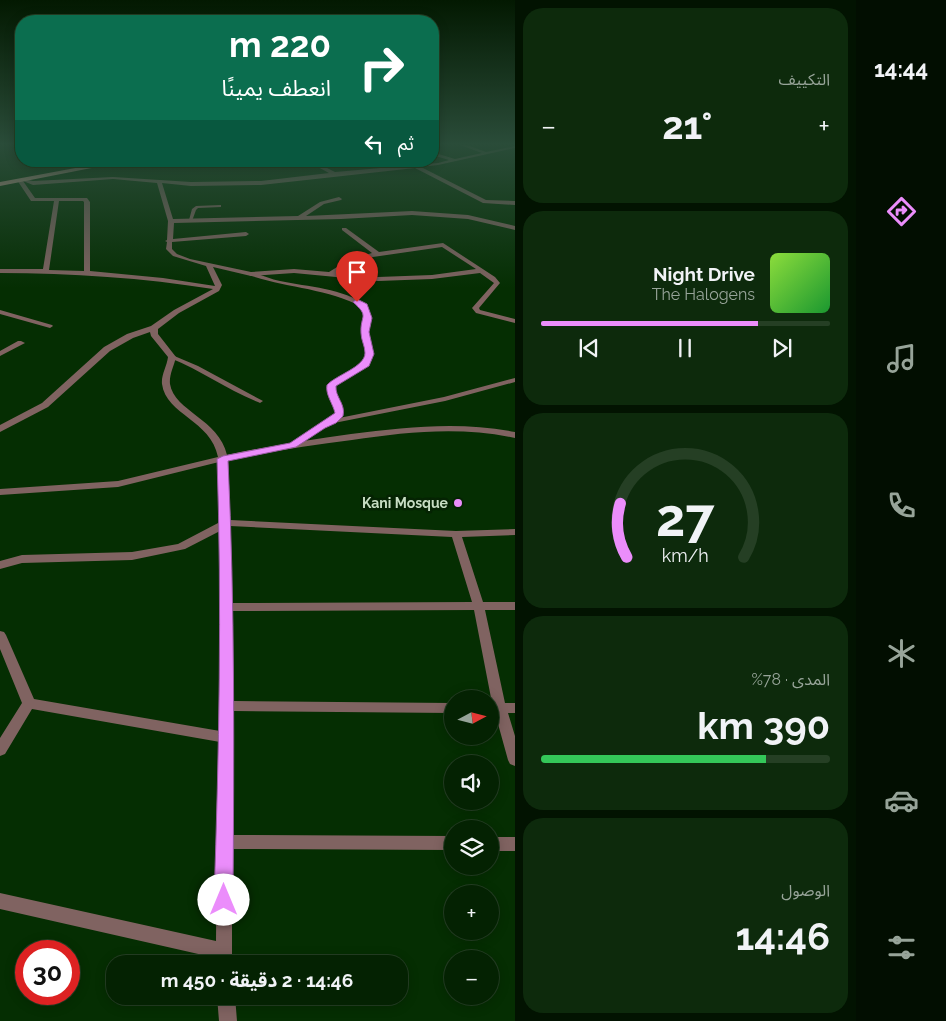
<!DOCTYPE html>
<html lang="ar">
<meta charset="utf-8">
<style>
:root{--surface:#042202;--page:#0d2a0c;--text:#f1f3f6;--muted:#97a499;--line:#253f24;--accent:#eb8dfb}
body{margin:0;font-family:Raleway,"Noto Sans Arabic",sans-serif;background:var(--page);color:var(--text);direction:rtl;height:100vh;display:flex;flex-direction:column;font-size:19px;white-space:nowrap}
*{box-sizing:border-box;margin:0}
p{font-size:16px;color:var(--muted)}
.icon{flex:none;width:28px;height:28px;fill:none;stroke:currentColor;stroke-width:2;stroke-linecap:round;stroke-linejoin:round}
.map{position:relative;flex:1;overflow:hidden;direction:ltr}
.drawer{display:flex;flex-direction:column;gap:8px;padding:8px;background:#021301;width:341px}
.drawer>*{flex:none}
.top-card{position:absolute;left:15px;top:15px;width:424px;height:152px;border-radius:20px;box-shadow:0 2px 12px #0003,0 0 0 1px var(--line);direction:rtl;background:#0b6e4f;color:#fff;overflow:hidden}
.needle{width:32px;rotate:83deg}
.fabs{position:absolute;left:444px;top:690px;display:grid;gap:10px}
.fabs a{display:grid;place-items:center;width:55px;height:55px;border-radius:50%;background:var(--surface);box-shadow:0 2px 12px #0003,0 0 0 1px var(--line);font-size:25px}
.speed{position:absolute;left:15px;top:940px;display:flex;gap:10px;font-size:25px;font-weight:700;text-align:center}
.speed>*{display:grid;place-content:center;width:65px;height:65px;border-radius:50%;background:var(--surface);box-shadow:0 2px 12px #0003,0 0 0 1px var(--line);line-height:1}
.speed .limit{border:8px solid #d22;background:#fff;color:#111}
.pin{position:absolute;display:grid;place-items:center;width:42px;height:42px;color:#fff;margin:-51px -21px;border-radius:50% 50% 50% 0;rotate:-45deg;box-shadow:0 0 5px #0007}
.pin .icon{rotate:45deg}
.me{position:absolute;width:55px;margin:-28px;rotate:0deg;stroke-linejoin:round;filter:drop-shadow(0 0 4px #0008)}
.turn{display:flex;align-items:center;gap:18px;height:105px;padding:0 25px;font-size:22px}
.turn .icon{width:65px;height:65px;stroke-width:2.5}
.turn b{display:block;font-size:35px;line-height:42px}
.then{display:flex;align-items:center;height:48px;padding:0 25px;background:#0003;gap:10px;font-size:19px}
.big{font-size:38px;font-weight:700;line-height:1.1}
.drawer .widget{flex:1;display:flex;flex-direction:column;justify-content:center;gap:8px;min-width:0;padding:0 18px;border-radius:20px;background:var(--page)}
.drawer .dial{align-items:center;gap:0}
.dial svg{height:130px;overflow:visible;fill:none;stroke:var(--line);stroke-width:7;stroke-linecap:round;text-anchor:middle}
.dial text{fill:var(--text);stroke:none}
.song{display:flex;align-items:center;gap:15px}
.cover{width:60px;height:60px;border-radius:8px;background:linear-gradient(135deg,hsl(90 70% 55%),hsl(130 70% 35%))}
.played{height:5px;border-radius:2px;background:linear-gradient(90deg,var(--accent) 75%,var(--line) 75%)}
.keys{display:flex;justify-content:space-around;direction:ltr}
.heat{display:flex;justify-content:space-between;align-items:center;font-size:28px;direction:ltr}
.charge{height:8px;border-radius:4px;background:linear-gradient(90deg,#34c759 78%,var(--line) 0)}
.trip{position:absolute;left:106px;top:955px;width:302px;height:50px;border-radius:20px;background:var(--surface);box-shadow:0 2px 12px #0003,0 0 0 1px var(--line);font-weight:700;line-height:50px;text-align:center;direction:rtl}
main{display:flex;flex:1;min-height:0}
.menu{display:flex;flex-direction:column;width:90px;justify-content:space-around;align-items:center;background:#020e01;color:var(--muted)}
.menu .icon{width:35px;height:35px}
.menu .active{color:var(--accent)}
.menu b{font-size:22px;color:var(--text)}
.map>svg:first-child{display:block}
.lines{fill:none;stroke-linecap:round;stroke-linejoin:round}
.service{fill:#806361;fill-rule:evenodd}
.minor{fill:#806361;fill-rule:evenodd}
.primary{fill:#dca09d;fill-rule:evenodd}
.route{fill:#eb8dfb;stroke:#995ca3}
.poi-dot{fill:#eb8dfb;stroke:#052303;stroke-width:2}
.labels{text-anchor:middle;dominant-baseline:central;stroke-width:5;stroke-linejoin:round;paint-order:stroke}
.poi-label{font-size:14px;font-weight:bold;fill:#c7ddc3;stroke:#052303;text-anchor:end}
</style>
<main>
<nav class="menu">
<b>14:44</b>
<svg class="icon active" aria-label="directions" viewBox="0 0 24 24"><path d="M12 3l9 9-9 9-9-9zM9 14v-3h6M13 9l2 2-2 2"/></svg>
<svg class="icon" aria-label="music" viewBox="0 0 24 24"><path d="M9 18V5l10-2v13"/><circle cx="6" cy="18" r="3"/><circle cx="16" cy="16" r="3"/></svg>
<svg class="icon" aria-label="phone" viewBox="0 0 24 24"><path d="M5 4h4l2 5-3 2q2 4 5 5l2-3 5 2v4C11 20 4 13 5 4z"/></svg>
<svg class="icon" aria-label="climate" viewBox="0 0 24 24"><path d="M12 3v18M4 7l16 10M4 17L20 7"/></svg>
<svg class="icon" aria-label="car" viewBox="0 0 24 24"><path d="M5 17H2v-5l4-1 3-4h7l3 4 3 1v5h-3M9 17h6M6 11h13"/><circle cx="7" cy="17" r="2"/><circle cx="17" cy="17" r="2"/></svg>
<svg class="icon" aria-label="filters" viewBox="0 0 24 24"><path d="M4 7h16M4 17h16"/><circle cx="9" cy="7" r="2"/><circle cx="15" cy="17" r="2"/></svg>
</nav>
<section class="drawer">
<div class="widget"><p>التكييف</p>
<div class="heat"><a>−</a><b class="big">21°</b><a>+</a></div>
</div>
<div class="widget">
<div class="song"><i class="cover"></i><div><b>Night Drive</b><p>The Halogens</p></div></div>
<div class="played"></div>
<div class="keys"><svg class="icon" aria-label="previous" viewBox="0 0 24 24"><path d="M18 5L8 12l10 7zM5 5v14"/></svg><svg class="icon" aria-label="pause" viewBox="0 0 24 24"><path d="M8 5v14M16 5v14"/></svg><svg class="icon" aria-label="next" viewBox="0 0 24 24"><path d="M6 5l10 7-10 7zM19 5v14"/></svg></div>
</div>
<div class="widget dial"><svg viewBox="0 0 100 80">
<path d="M14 69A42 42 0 1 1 86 69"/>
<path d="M14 69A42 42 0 0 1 10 36" stroke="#eb8dfb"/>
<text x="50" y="56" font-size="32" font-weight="700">27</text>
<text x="50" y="72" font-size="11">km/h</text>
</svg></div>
<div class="widget"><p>المدى · 78%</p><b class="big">390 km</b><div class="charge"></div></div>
<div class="widget"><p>الوصول</p><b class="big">14:46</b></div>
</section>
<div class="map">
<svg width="515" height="1021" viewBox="0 0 515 1021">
<rect width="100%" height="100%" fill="#052e02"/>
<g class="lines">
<path class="service" d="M220,205H221V207L198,208L196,210L192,221L189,220L192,209L196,206Z
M249,273C259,273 270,279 280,281C308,287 343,288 367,306L371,318L368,332L373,354L367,365L334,386C335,396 341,404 342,414L339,418L444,397L515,378V382L445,401L334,423L323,427L295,446H291L290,445L291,444L319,425L330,420L336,414C335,404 328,395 328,385L363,363L367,354L362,332L365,318L362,307C327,288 286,288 249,275Z
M0,310L52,325L53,326L50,328L0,314Z
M172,355L198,366L263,401L260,403L258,402C227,390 201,370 170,358V356Z"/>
<path class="minor" d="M460,145H467L486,152L515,146V148L438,165L421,167L486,200L515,201V205L483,203L415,168L261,185L191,186L162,183L173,219L298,216L320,202L339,197L342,199L341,200L324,204L306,216L412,211L468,215L515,226V230L468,219L412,215L341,219L174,223L173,239L246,232L249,234L246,236L172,242V249L177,254L190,259L251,272L294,269L329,272L347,261L372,253L342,230V228H346L379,252L443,243L495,277L500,283L479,308L480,310L515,319V323L476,313L472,308L494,283L480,273L432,279L378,281L294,273L251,276L213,267L222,285L219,291L179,313L158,329V334L176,357C174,366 169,375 170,384C174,411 219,419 227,455C268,446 309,440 351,434C406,427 460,421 515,432V438C460,426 406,432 352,440C310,445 269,452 228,460L230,520L456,531L515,529V535L462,537L483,602H515V610H485L505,703H515V713H508L515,736V766L510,764L508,760L495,713H490V703H492L474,610L232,611L234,701L452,703V713L234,711L231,835L452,836V850L232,849V964H216V958L0,909V893L216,941L217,822L220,742L32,709L5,754L0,756V738L22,703L0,649V631L4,632L6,635L34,699L220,731V531L185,549L132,560L22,563L0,569V561L22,555L132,552L178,544L220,522L219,462L118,487L0,495V489L118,481L218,457C211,420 166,415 162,384C161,375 167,366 168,357L151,336L150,332L133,338L110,351L48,407L0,432V425L42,403L104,347L127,334L151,326L174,310L213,289C143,278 72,273 0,273V269H43L54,201H31L17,180L23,179L33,181L113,177L191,182L261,181L329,173L307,161H313L335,172L438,163L449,160L432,155V152L455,159L482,153ZM113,179L157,183L168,221L167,240L165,241L167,242L166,249L173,256L206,266L215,286L163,278L90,271V202L87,198H35L23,181L33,185ZM59,201H83L84,202V271L49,270ZM442,247L476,269L432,275L378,277L337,273L351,263L366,258ZM230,526L452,537L472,602L232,603Z
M18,341H21L25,343L0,356V351Z
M490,837H515V851H490Z
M217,996H235L237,1021H219Z"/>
<path class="primary" d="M113,161H127L0,186V182Z"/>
</g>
<linearGradient id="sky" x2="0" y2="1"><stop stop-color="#031901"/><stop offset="0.5" stop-color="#2a4c39"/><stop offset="1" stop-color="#2a4c39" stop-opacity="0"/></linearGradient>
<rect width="515" height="288" fill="url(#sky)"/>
<path class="route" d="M357,299L367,304L372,318L369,332L374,354L369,366L336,386C335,397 346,404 343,416L336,423L325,428L296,447L228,461C235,607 234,753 233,900L230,906L224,909L217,906L214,900C219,753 222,606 217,459L223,456L290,443L335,413C333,404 325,394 327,385C336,375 365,367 365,353C365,346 361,340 361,333C360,315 370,317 353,302Z"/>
<circle class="poi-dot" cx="458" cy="503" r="5"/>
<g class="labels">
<g class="poi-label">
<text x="448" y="503">Kani Mosque</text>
</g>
</g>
</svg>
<div class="fabs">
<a><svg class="needle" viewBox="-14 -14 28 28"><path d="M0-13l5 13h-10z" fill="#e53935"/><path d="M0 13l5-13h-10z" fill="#97a499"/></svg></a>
<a><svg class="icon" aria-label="sound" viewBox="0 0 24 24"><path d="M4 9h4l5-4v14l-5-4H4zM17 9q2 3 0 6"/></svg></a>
<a><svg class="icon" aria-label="layers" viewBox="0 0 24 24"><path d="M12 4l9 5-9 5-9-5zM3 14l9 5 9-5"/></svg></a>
<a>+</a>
<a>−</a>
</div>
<div class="speed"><div class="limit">30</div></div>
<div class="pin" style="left:357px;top:302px;background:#d93025"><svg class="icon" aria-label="arrive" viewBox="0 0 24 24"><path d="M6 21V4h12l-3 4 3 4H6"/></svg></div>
<svg class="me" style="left:224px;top:900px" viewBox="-20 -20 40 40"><circle r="19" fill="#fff"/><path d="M0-13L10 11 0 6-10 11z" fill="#eb8dfb"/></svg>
<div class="trip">14:46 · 2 دقيقة · 450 m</div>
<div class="top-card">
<div class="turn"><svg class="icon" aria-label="right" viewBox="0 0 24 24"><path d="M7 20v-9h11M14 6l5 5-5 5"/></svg><div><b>220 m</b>انعطف يمينًا</div></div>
<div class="then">ثم<svg class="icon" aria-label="left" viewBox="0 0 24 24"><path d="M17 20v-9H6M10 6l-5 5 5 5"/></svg></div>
</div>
</div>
</main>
